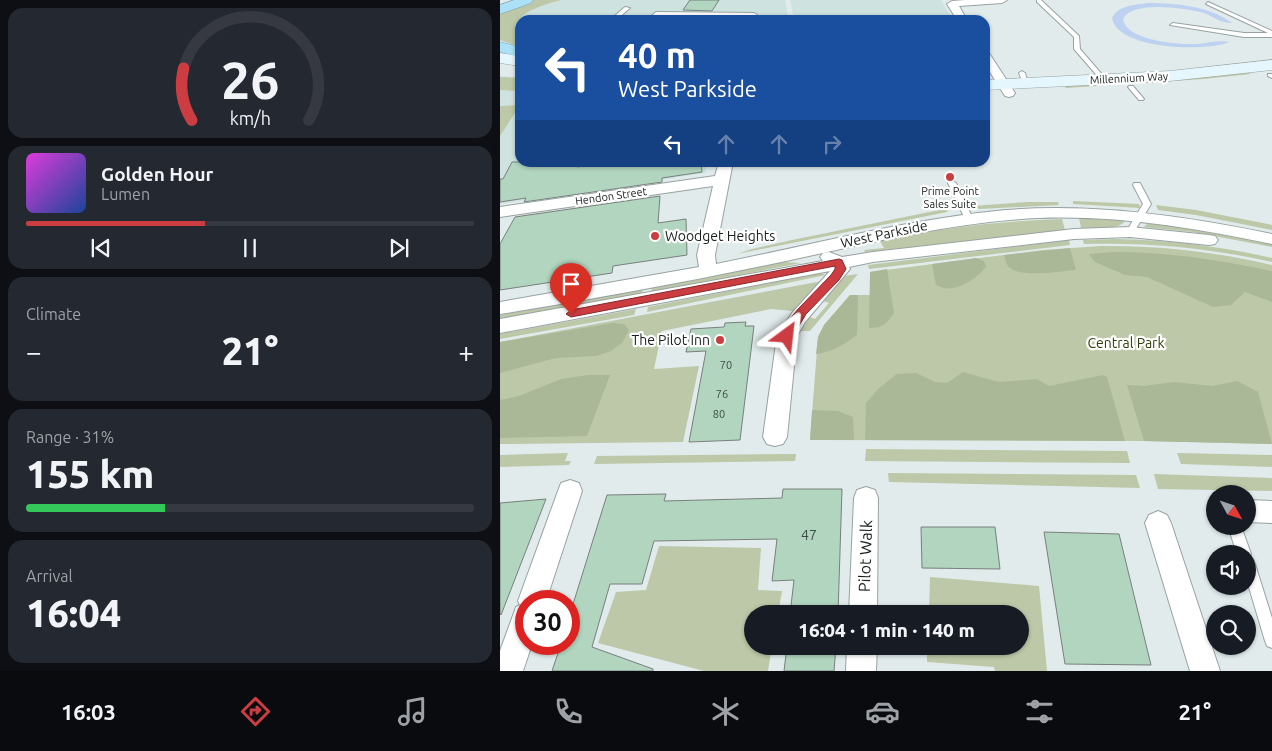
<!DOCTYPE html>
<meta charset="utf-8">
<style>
:root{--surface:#171b24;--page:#242831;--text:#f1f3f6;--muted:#9ea1a6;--line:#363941;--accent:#cc3d42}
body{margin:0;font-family:Ubuntu,sans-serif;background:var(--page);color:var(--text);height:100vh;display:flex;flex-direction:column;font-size:19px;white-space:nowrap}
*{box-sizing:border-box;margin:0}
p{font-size:16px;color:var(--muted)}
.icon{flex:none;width:28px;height:28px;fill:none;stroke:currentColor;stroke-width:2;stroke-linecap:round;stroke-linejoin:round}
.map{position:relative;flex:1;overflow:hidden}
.sheet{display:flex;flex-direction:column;gap:8px;padding:8px;background:#0d0f14;width:500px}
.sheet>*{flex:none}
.hud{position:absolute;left:15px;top:15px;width:475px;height:152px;border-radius:15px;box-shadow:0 1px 4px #0004;background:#1a4fa0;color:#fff;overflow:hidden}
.needle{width:32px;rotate:130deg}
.fabs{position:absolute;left:706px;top:485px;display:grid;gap:10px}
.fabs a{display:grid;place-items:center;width:50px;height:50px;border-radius:50%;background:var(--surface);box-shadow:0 1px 4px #0004;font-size:25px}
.speed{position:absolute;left:15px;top:590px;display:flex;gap:10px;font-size:25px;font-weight:700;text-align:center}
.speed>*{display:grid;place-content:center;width:65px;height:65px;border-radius:50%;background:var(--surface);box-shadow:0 1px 4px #0004;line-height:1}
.speed .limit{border:8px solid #d22;background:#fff;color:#111}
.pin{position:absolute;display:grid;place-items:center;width:42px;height:42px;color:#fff;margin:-51px -21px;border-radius:50% 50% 50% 0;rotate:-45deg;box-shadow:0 0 5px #0007}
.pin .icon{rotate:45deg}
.me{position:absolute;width:55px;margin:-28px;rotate:30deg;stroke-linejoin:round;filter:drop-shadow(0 0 4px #0008)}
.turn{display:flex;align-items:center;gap:18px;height:105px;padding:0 20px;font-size:22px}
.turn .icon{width:65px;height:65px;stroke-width:2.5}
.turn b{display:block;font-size:35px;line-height:42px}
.lanes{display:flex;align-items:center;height:48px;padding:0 20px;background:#0003;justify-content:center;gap:25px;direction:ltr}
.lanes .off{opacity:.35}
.big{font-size:38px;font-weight:800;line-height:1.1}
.sheet .widget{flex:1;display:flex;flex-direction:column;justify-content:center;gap:8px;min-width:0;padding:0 18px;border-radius:15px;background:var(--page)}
.sheet .dial{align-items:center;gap:0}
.dial svg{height:130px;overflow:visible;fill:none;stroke:var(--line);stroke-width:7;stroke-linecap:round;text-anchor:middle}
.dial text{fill:var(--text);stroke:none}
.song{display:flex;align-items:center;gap:15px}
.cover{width:60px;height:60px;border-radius:8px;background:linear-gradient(135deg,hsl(300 70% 55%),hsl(220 70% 35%))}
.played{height:5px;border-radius:2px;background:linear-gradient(90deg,var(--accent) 40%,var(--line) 40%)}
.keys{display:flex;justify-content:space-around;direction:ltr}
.heat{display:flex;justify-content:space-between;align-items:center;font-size:28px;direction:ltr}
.charge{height:8px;border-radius:4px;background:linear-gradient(90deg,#34c759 31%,var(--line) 0)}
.trip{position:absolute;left:244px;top:605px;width:285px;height:50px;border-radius:25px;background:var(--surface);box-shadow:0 1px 4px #0004;font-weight:800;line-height:50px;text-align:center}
.dock{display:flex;height:80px;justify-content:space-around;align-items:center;background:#090b0e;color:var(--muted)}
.dock .icon{width:35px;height:35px}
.dock .current{color:var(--accent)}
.dock b{font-size:22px;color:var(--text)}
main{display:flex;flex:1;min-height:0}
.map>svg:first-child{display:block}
.built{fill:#cee2e0}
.green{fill:#bcc8a8}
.forest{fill:#abb897}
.water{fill:#bdd1f0}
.building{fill:#b1d5bf;stroke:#79807c}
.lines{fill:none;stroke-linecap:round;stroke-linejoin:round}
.lane-casing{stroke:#98a2a2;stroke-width:2}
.street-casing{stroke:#98a2a2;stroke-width:2}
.secondary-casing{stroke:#98a2a2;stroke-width:1}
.highway-casing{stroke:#789cab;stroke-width:1}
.lane{fill:#fff;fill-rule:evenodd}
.street{fill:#fff;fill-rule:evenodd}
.secondary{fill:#e6f6fd;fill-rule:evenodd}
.highway{fill:#abe0f7;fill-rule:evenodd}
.route{fill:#cc3d42;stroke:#85282b}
.poi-dot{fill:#cc3d42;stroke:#fff;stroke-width:2}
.labels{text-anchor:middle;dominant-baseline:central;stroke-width:4.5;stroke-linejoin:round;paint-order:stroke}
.far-street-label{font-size:11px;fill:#1a1e1e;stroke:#fff}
.far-poi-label{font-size:11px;fill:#1a1e1e;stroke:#fff}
.number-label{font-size:11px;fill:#404c46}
.street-label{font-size:14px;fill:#1a1e1e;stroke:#fff}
.poi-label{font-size:14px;fill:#1a1e1e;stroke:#fff;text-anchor:start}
.park-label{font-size:14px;fill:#304009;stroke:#fff}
.near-number-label{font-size:14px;fill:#404c46}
.near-street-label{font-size:16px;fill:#1a1e1e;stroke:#fff}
</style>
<main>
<section class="sheet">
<div class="widget dial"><svg viewBox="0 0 100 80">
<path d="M14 69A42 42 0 1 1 86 69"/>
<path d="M14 69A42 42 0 0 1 9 37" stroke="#cc3d42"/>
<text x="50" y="56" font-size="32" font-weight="700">26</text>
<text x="50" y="72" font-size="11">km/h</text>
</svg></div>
<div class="widget">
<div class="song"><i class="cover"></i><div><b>Golden Hour</b><p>Lumen</p></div></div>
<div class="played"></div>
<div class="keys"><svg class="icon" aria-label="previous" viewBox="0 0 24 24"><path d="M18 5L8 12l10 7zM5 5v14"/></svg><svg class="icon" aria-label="pause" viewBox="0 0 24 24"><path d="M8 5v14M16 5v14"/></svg><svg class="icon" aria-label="next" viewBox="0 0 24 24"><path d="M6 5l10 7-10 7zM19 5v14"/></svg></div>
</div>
<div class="widget"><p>Climate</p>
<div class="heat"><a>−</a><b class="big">21°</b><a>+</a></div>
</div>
<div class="widget"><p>Range · 31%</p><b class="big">155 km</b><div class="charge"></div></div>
<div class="widget"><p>Arrival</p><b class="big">16:04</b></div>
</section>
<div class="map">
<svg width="772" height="671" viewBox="0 0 772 671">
<rect width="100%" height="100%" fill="#e1ebeb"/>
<path class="built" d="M62,0H285L289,20H20V42L10,33L8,23L13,17L35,7Z
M290,0H441L453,20H294Z
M0,76L20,77V162L208,163L205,173L0,204Z"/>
<path class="green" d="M33,0H62C44,4 0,16 20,42V47L0,40V11Z
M747,72L751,74L703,79L566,88L564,85Z
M0,77L20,78V91L0,90Z
M20,105L0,136V106Z
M573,201L639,204L640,208L573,204Z
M528,202H558L559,205L479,209L472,206Z
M656,205L696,210L768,224L772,225V230L696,215L658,210Z
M449,208L447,212L237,254L252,249L292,240Z
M579,218L625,221C618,231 593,227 581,228Z
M562,219L565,230L365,252L364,250L384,248L380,241C441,228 500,221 562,219Z
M648,223L692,229L772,244V247L693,232L644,227Z
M614,239C668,240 720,246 772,258V262C710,248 648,242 584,244L583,240Z
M569,240L570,245L369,269L368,265Z
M601,246C658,245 716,252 772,265V444L644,441L310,440L318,337L324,325L350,295H370V272L543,250Z
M284,262L301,263L151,292L152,288Z
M320,273L326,275L147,312L148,307Z
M358,274L310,331H296L307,316L315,319L329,303L321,300L343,276Z
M322,281L293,311L271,309L162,331L154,369L199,366L183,442L0,444V342Z
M143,290L141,294L0,319V315Z
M136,309L134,315L0,339V334Z
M366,449L627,451L630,463L365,461Z
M68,453L65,461H71L69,465L0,467V455Z
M677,453L772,455V467L681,464Z
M296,454L295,461L94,464L97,456Z
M388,473L636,475L640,488L389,482Z
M654,474L772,478V491L658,489Z
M159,546L261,548L258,590L282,591L278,614H252V646H272L268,671H204L98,643L116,592L146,590Z
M430,577L539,586L547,671H495L494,667L427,662V646H520V614H429Z"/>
<path class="forest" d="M570,248L576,270C560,271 518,279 508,266C506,263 505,258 504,255Z
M614,252C668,252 719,260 772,271V302L745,292L731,305L713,307L647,277L625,275L595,262L589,254Z
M476,258L484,261L486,267C474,281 453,295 436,285L432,264Z
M387,269L394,313C387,324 382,328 369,328L370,272Z
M350,295H358L357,335C343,345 333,352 316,354L318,337L324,325Z
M113,323L124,324L129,330L123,342L111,351L96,356L56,358L0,373V342Z
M463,372L499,382L537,379L549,386L603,375L607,377L625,441L365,440L366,403L379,388L397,374L416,373L435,382L447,383Z
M88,375H110L87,436L0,438V400L19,396L61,379Z
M737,381L758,392L772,444L644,441L627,385L644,386L674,382L713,386Z
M312,410L338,411L353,417L354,440H310Z"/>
<path class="water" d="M648,3C676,3 709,6 732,23C721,23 714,17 704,13C686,8 632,0 623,19C626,41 680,45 698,44C709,43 718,40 729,42C707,52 617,50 612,18C618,5 635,5 648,3Z"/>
<path class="building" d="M190,0H219L212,11L183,10Z
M12,162H79L77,167L112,162H201L202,172L162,178V182L24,202L26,198L0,202V179H3Z
M160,196L158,223L186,219L187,255L113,266L112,273L0,290V244L15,217Z
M246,322L245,326H254L240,440L189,442L206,351L186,352L191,329L224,327L225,323Z
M283,489H342L338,614H290L294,580L272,581L277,539L154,541L142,584H110L92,647L153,669V671H52L61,644H69V617L107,495L166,494L164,501L282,498Z
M46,499L1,615L0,614V503Z
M421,527H495L500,569L422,568Z
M544,532L619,534L651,665L565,664Z
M287,646H336L334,671H284Z"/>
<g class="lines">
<g class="lane-casing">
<path id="lane" d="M537,0H541L579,36L580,49L605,78V80H601L574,49V37L537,2Z
M708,2L772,31V37H744L670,25L673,23L744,33H768L706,4Z
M125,7L130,8L116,20H110Z
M156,12L254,13L257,15L254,17L157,16L153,20H147Z
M522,71L525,73L528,84L523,83L519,73Z
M768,74H772V78L768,76Z
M629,86H633L644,99L643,100H639L628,87Z
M449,181H452L456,183L473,219L472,221H466L465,219L448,183Z
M634,183H640L651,204L634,232L630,235L626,232L643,204L633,185Z
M728,526H741L751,554L749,558L753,559L755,564L772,618V648L767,646L765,641L748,584V554H737Z"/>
</g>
<g class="street-casing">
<path id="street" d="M465,0H507L502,3L459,6L467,20H457L447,4L452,1Z
M485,52L489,53L515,93L513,96L509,97L505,96L485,64Z
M219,162H233L215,255L216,264C312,245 408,219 506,210C595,203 685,216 772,234V244C695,228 617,215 538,218C452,222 370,243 286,261C191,281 96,299 0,314V302L199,267L197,255L213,186L0,217V207L215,176Z
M630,227L709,235L715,236L718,240L715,244L709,245L630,237L574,239L373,262L349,267L350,269L305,322L297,336L287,437L283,444L275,446L267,444L263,437L277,336L292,313L330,271L0,333V319L323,261L320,257L323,253L329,252L342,257L373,252L574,229Z
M70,480L79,483L82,491L46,601H26V644H32L23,671H0V651L16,607L20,605L18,601L58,491L61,483Z
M366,487L375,490L378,498L377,614H349L354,498L357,490Z
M748,500L772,501V523L748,522Z
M658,511L667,515L671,523L720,671H690L645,523L649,515Z
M347,646H377L376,671H346Z"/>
</g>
<g class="secondary-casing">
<path id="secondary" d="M0,53L20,56V66L0,63Z
M772,60V70L670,81L485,90V80L670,71Z"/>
</g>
<g class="highway-casing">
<path id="highway" d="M14,0H33L31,3L0,14V5Z
M0,42L20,47V57L0,52Z"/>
</g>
<use href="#lane" class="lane"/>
<use href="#street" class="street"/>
<use href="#secondary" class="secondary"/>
<use href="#highway" class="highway"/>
</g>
<path class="route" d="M339,259L342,260L346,269L339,280L306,314L291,339L287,340L281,336L289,320L299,308L331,275L335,269V266L71,317L66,314L71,310Z"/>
<g class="poi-dot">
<circle cx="450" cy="177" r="5"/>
<circle cx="155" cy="236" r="5"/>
<circle cx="220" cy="340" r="5"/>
</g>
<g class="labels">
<g class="far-street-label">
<text transform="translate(629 78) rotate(-3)">Millennium Way</text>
<text transform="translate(111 196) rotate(-8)">Hendon Street</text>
</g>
<g class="far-poi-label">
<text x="450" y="191">Prime Point<tspan x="450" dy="13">Sales Suite</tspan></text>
</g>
<g class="number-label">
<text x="226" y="365">70</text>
<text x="222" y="394">76</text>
<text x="219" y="414">80</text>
</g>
<g class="street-label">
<text transform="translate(384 234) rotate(-12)">West Parkside</text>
</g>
<g class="poi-label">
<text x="165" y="236">Woodget Heights</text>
<text x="210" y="340" text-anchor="end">The Pilot Inn</text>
</g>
<g class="park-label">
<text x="626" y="343">Central Park</text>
</g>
<g class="near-number-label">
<text x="309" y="535">47</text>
</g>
<g class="near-street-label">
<text transform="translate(365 556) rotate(-88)">Pilot Walk</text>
</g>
</g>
</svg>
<div class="fabs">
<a><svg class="needle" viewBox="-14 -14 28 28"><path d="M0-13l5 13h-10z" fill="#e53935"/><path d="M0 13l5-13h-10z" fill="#9ea1a6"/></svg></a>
<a><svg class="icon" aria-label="sound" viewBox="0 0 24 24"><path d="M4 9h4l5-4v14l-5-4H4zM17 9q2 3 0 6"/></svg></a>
<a><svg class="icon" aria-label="search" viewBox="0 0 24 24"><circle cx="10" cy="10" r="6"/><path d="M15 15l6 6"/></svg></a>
</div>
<div class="speed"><div class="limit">30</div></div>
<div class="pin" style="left:71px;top:314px;background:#d93025"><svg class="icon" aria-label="arrive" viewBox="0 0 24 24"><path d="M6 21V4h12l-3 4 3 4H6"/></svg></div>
<svg class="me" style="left:287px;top:336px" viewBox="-20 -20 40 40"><path d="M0-17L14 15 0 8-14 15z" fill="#cc3d42" stroke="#fff" stroke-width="4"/></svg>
<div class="trip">16:04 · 1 min · 140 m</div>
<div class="hud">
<div class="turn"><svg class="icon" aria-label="left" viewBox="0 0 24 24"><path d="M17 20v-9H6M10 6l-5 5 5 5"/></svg><div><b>40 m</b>West Parkside</div></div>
<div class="lanes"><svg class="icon" aria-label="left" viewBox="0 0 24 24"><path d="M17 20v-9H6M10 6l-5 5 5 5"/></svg><svg class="icon off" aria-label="ahead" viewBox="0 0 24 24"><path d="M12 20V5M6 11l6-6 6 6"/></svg><svg class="icon off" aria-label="ahead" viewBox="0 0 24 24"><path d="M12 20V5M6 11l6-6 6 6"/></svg><svg class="icon off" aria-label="right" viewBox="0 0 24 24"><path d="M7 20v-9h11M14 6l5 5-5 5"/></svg></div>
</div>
</div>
</main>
<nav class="dock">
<b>16:03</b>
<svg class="icon current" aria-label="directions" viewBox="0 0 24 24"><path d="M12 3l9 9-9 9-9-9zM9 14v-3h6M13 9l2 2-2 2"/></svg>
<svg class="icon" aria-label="music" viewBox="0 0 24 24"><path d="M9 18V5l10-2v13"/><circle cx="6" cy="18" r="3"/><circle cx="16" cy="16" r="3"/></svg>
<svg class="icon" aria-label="phone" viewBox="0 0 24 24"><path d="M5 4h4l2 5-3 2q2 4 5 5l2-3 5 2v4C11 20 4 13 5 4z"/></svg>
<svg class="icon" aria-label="climate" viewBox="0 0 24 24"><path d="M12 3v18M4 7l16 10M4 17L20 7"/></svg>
<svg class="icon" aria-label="car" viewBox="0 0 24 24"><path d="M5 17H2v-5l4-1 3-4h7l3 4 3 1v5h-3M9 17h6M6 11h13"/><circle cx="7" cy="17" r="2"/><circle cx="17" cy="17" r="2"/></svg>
<svg class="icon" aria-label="filters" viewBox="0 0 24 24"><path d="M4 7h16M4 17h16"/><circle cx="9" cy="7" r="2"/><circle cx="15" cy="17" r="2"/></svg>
<b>21°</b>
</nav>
